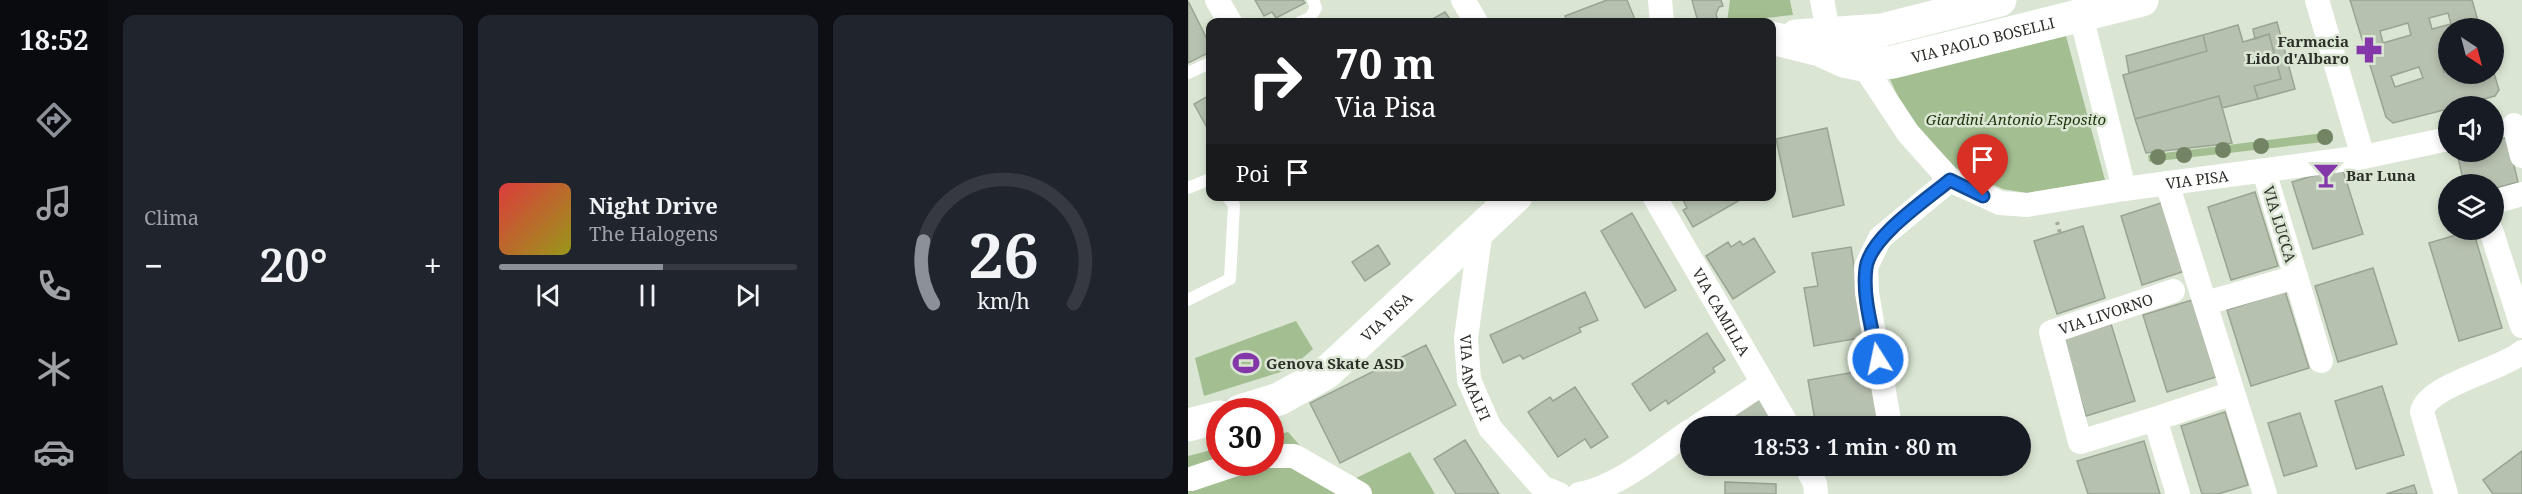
<!DOCTYPE html>
<html lang="it">
<meta charset="utf-8">
<style>
:root{--surface:#171b24;--page:#20242c;--text:#f1f3f6;--muted:#9ea1a6;--line:#363941;--accent:#8c9099}
body{margin:0;font-family:"Noto Serif",serif;background:var(--page);color:var(--text);height:100vh;display:flex;flex-direction:column;font-size:22px;white-space:nowrap}
*{box-sizing:border-box;margin:0}
p{font-size:20px;color:var(--muted)}
.icon{flex:none;width:33px;height:33px;fill:none;stroke:currentColor;stroke-width:2;stroke-linecap:round;stroke-linejoin:round}
.map{position:relative;flex:1;overflow:hidden}
.panel{display:flex;flex-direction:column;gap:15px;padding:15px;background:#0d0f14;width:1080px}
.panel>*{flex:none}
.top-card{position:absolute;left:18px;top:18px;width:570px;height:183px;border-radius:12px;box-shadow:0 3px 9px #0003;background:#202124;color:#fff;overflow:hidden}
.needle{width:39px;rotate:144deg}
.tools{position:absolute;left:1250px;top:18px;display:grid;gap:12px}
.tools a{display:grid;place-items:center;width:66px;height:66px;border-radius:50%;background:var(--surface);box-shadow:0 3px 9px #0003;font-size:30px}
.speed{position:absolute;left:18px;top:398px;display:flex;gap:12px;font-size:30px;font-weight:700;text-align:center}
.speed>*{display:grid;place-content:center;width:78px;height:78px;border-radius:50%;background:var(--surface);box-shadow:0 3px 9px #0003;line-height:1}
.speed .limit{border:9px solid #d22;background:#fff;color:#111}
.pin{position:absolute;display:grid;place-items:center;width:51px;height:51px;color:#fff;margin:-62px -26px;border-radius:50% 50% 50% 0;rotate:-45deg;box-shadow:0 0 6px #0007}
.pin .icon{rotate:45deg}
.me{position:absolute;width:66px;margin:-33px;rotate:350deg;stroke-linejoin:round;filter:drop-shadow(0 0 4px #0008)}
.turn{display:flex;align-items:center;gap:21px;height:126px;padding:0 30px;font-size:27px}
.turn .icon{width:78px;height:78px;stroke-width:2.5}
.turn b{display:block;font-size:42px;line-height:51px}
.then{display:flex;align-items:center;height:57px;padding:0 30px;background:#0003;gap:12px;font-size:22px}
.big{font-size:45px;font-weight:600;line-height:1.1}
.panel .tile{flex:1;display:flex;flex-direction:column;justify-content:center;gap:9px;min-width:0;padding:0 21px;border-radius:12px;background:var(--page)}
.panel .dial{align-items:center;gap:0}
.dial svg{height:156px;overflow:visible;fill:none;stroke:var(--line);stroke-width:7;stroke-linecap:round;text-anchor:middle}
.dial text{fill:var(--text);stroke:none}
.song{display:flex;align-items:center;gap:18px}
.cover{width:72px;height:72px;border-radius:9px;background:linear-gradient(135deg,hsl(0 70% 55%),hsl(60 70% 35%))}
.played{height:6px;border-radius:3px;background:linear-gradient(90deg,var(--accent) 55%,var(--line) 55%)}
.keys{display:flex;justify-content:space-around;direction:ltr}
.heat{display:flex;justify-content:space-between;align-items:center;font-size:33px;direction:ltr}
.panel .tiles{flex:1;display:grid;gap:15px;grid-template-columns:repeat(3,1fr)}
.trip{position:absolute;left:492px;top:416px;width:351px;height:60px;border-radius:30px;background:var(--surface);box-shadow:0 3px 9px #0003;font-weight:600;line-height:60px;text-align:center}
main{display:flex;flex:1;min-height:0}
.tab-bar{display:flex;flex-direction:column;width:108px;justify-content:space-around;align-items:center;background:#090b0e;color:var(--muted)}
.tab-bar .icon{width:42px;height:42px}
.tab-bar .selected{color:var(--accent)}
.tab-bar b{font-size:27px;color:var(--text)}
.map>svg:first-child{display:block}
.green{fill:#a3be90}
.building{fill:#b7c1b0;stroke:#99a493;stroke-width:1.5;fill-rule:evenodd}
.lines{fill:none;stroke-linecap:round;stroke-linejoin:round}
.path{stroke:#a0a99a;stroke-width:4;stroke-dasharray:3 4.5;stroke-linecap:butt}
.lane{stroke:#fff;stroke-width:12}
.street{stroke:#fff;stroke-width:24}
.secondary{stroke:#fff;stroke-width:33}
.tree{fill:#738465}
.route-casing{stroke:#114b97;stroke-width:15}
.route{stroke:#1a73e8;stroke-width:10}
.labels{text-anchor:middle;dominant-baseline:central;stroke-width:5;stroke-linejoin:round;paint-order:stroke}
.street-label{font-size:15px;fill:#2c3029;stroke:#dae6d3}
.poi-label{font-size:15px;font-weight:bold;fill:#2c3029;stroke:#dae6d3;text-anchor:start}
.park-label{font-size:15px;font-style:italic;fill:#1e330b;stroke:#dae6d3}
</style>
<main>
<nav class="tab-bar">
<b>18:52</b>
<svg class="icon selected" aria-label="directions" viewBox="0 0 24 24"><path d="M12 3l9 9-9 9-9-9zM9 14v-3h6M13 9l2 2-2 2"/></svg>
<svg class="icon" aria-label="music" viewBox="0 0 24 24"><path d="M9 18V5l10-2v13"/><circle cx="6" cy="18" r="3"/><circle cx="16" cy="16" r="3"/></svg>
<svg class="icon" aria-label="phone" viewBox="0 0 24 24"><path d="M5 4h4l2 5-3 2q2 4 5 5l2-3 5 2v4C11 20 4 13 5 4z"/></svg>
<svg class="icon" aria-label="climate" viewBox="0 0 24 24"><path d="M12 3v18M4 7l16 10M4 17L20 7"/></svg>
<svg class="icon" aria-label="car" viewBox="0 0 24 24"><path d="M5 17H2v-5l4-1 3-4h7l3 4 3 1v5h-3M9 17h6M6 11h13"/><circle cx="7" cy="17" r="2"/><circle cx="17" cy="17" r="2"/></svg>
</nav>
<section class="panel">
<div class="tiles">
<div class="tile"><p>Clima</p>
<div class="heat"><a>−</a><b class="big">20°</b><a>+</a></div>
</div>
<div class="tile">
<div class="song"><i class="cover"></i><div><b>Night Drive</b><p>The Halogens</p></div></div>
<div class="played"></div>
<div class="keys"><svg class="icon" aria-label="previous" viewBox="0 0 24 24"><path d="M18 5L8 12l10 7zM5 5v14"/></svg><svg class="icon" aria-label="pause" viewBox="0 0 24 24"><path d="M8 5v14M16 5v14"/></svg><svg class="icon" aria-label="next" viewBox="0 0 24 24"><path d="M6 5l10 7-10 7zM19 5v14"/></svg></div>
</div>
<div class="tile dial"><svg viewBox="0 0 100 80">
<path d="M14 69A42 42 0 1 1 86 69"/>
<path d="M14 69A42 42 0 0 1 9 37" stroke="#8c9099"/>
<text x="50" y="56" font-size="32" font-weight="700">26</text>
<text x="50" y="72" font-size="11">km/h</text>
</svg></div>
</div>
</section>
<div class="map">
<svg width="1334" height="494" viewBox="0 0 1334 494">
<rect width="100%" height="100%" fill="#dae6d3"/>
<path class="green" d="M542,0H602L605,15L539,22Z
M878,36L917,180L839,193L815,189L768,168L730,128L711,99L702,79Z
M1143,132L1145,141L961,162L960,155Z
M108,321L125,349L102,369L16,396L7,358Z
M100,432L122,457L166,479L222,452L247,494H0V456L31,448L32,462H82L83,436Z"/>
<path class="building" d="M67,0H115L117,3L88,18L84,12L76,16Z
M419,0H439L448,22H379L377,16Z
M504,0H533L535,6L531,7L528,14L530,22H510Z
M1162,0H1284L1292,28H1260V59L1253,61L1256,72L1305,74V70L1311,90L1307,96L1269,106H1260V109L1205,123L1198,117ZM1260,13L1263,24L1244,29L1241,18ZM1220,23L1223,35L1195,43L1192,31ZM1231,67L1235,78L1207,87L1203,76Z
M0,1L22,45V52L0,63Z
M257,12L264,22H239Z
M1089,22L1107,89L1070,99L1066,86L1093,79L1081,34L1067,39L1065,29Z
M1050,25L1055,42L1081,34L1093,79L1066,86L1070,99L1034,108L1031,96L947,119L935,75L1019,51L1015,35Z
M1015,35L1019,51L941,73L938,56Z
M22,95V133L6,104Z
M1031,96L1044,143L958,153L947,119Z
M639,128L656,205L605,217L588,139Z
M1319,137L1330,182L1305,189V184H1276L1269,153L1305,152V142Z
M1154,167L1175,234L1125,249L1104,182Z
M1067,192L1090,266L1043,280L1020,207Z
M493,196H559L505,227L495,210L499,208Z
M976,202L997,271L954,285L933,216Z
M444,213L488,290L457,308L413,231Z
M895,226L917,298L869,314L846,241Z
M1285,230L1314,328L1271,341L1241,243Z
M566,238L587,272L545,299L518,256L540,242L543,247L552,241L555,245Z
M190,245L202,264L177,281L164,262Z
M663,247L678,337L626,346L616,288L630,286L624,253Z
M1185,268L1209,344L1150,362L1127,286Z
M1097,291L1121,368L1063,386L1039,310Z
M397,292L410,320L391,328L393,332L335,359L332,355L315,363L302,335Z
M1004,300L1028,377L979,392L955,315Z
M923,324L947,401L898,416L874,339Z
M519,333L537,360L525,368L527,372L480,404L478,400L462,411L444,384Z
M238,345L268,405L152,463L122,403Z
M684,369L693,420L655,426H628L620,380Z
M1194,386L1216,455L1168,469L1147,401Z
M387,387L420,437L403,448L397,439L370,457L340,412L362,397L365,401Z
M570,396L588,426H545L542,417Z
M1037,412L1060,485L1030,494H1014L993,426Z
M1112,413L1129,466L1096,476L1080,423Z
M277,440L311,494H268L246,459Z
M956,441L972,494H900L889,461Z
M1334,451V494H1305L1295,480Z
M537,482L588,484V494H537Z
M1226,485L1229,494H1198Z"/>
<g class="lines">
<path class="path" d="M869,222L872,233"/>
<path class="lane" d="M112,22L122,18L128,8L125,0
M0,73L22,63
M0,188L22,179
M0,300L42,279L46,205L39,196"/>
<g class="street">
<path d="M29,0L42,22"/>
<path d="M275,0L288,22"/>
<path d="M472,0L474,22"/>
<path d="M634,0L641,35"/>
<path d="M1129,0L1175,157"/>
<path d="M893,15L936,189"/>
<path id="s1" d="M678,52L675,65L720,133L762,180L812,203L839,205L936,189L1175,157L1260,139"/>
<path d="M1326,125L1334,156"/>
<path d="M979,183L1077,494"/>
<path id="s2" d="M466,196L600,426"/>
<path d="M1305,208L1309,201L1334,194"/>
<path id="s3" d="M293,230L278,338L281,380L302,428L354,487L371,494"/>
<path d="M1303,230L1334,326"/>
<path d="M1108,277L1133,361"/>
<path d="M1018,303L1108,277L1076,171"/>
<path id="s4" d="M967,419L892,442L863,332L985,291"/>
<path d="M510,426L575,383"/>
<path d="M702,426L679,293L678,267L692,238L762,180"/>
<path d="M82,456H106L172,494"/>
<path d="M618,465L627,484L628,494"/>
<path d="M3,479L54,462"/>
<path d="M391,494C429,488 470,453 502,431"/>
<path d="M990,494L967,419L1045,393"/>
<path d="M1258,494L1234,412C1239,385 1313,370 1334,352"/>
</g>
<g class="secondary">
<path d="M608,36L694,30L812,0"/>
<path id="s5" d="M584,38L632,50L656,61L675,65L705,62L954,0"/>
<path id="s6" d="M52,411L91,399L138,373L328,196"/>
<path d="M0,425L32,417"/>
</g>
</g>
<g class="tree">
<circle cx="1137" cy="137" r="8"/>
<circle cx="1073" cy="146" r="8"/>
<circle cx="1035" cy="150" r="8"/>
<circle cx="996" cy="155" r="8"/>
<circle cx="970" cy="157" r="8"/>
</g>
<g class="lines">
<g class="route-casing">
<path id="route" d="M690,359C685,331 674,297 678,268C682,237 738,200 762,180L795,196"/>
</g>
<use href="#route" class="route"/>
</g>
<defs>
<g id="pharmacy-bare" transform="scale(2.07)"><path d="M-2-6h4v4h4v4h-4v4h-4v-4h-4v-4h4Z" fill="#8337a8" stroke="#dae6d3" stroke-width="2.5" paint-order="stroke"/></g>
<g id="bar-bare" transform="scale(2.07)"><path d="M-6-5H6L.8 .8V4.5H3.5V6h-7V4.5H-.8V.8Z" fill="#8337a8" stroke="#dae6d3" stroke-width="2.5" paint-order="stroke"/></g>
<g id="stadium-bare" transform="scale(2.07)"><path d="M0-5a6.5 5 0 1 0 0 10a6.5 5 0 1 0 0-10ZM-3.5-1.8h7v3.6h-7Z" fill="#8337a8" stroke="#dae6d3" stroke-width="2.5" paint-order="stroke"/></g>
</defs>
<g fill-rule="evenodd">
<use href="#pharmacy-bare" x="1181" y="50"/>
<use href="#bar-bare" x="1138" y="175"/>
<use href="#stadium-bare" x="58" y="363"/>
</g>
<g class="labels">
<g class="street-label">
<text stroke="none"><textPath href="#s5" startOffset="218">VIA PAOLO BOSELLI</textPath></text>
<text stroke="none"><textPath href="#s1" startOffset="412">VIA PISA</textPath></text>
<text transform="translate(1092 224) rotate(73)">VIA LUCCA</text>
<text stroke="none"><textPath href="#s2" startOffset="134">VIA CAMILLA</textPath></text>
<text stroke="none"><textPath href="#s4" startOffset="250">VIA LIVORNO</textPath></text>
<text stroke="none"><textPath href="#s6" startOffset="177">VIA PISA</textPath></text>
<text stroke="none"><textPath href="#s3" startOffset="150">VIA AMALFI</textPath></text>
</g>
<g class="poi-label">
<text x="1161" y="41" text-anchor="end">Farmacia<tspan x="1161" dy="17">Lido d'Albaro</tspan></text>
<text x="1158" y="175">Bar Luna</text>
<text x="78" y="363">Genova Skate ASD</text>
</g>
<g class="park-label">
<text x="828" y="119">Giardini Antonio Esposito</text>
</g>
</g>
</svg>
<div class="tools">
<a><svg class="needle" viewBox="-14 -14 28 28"><path d="M0-13l5 13h-10z" fill="#e53935"/><path d="M0 13l5-13h-10z" fill="#9ea1a6"/></svg></a>
<a><svg class="icon" aria-label="sound" viewBox="0 0 24 24"><path d="M4 9h4l5-4v14l-5-4H4zM17 9q2 3 0 6"/></svg></a>
<a><svg class="icon" aria-label="layers" viewBox="0 0 24 24"><path d="M12 4l9 5-9 5-9-5zM3 14l9 5 9-5"/></svg></a>
</div>
<div class="speed"><div class="limit">30</div></div>
<div class="pin" style="left:795px;top:196px;background:#d93025"><svg class="icon" aria-label="arrive" viewBox="0 0 24 24"><path d="M6 21V4h12l-3 4 3 4H6"/></svg></div>
<svg class="me" style="left:690px;top:359px" viewBox="-20 -20 40 40"><circle r="17" fill="#1a73e8" stroke="#fff" stroke-width="3"/><path d="M0-11L8 9 0 5-8 9z" fill="#fff"/></svg>
<div class="trip">18:53 · 1 min · 80 m</div>
<div class="top-card">
<div class="turn"><svg class="icon" aria-label="right" viewBox="0 0 24 24"><path d="M7 20v-9h11M14 6l5 5-5 5"/></svg><div><b>70 m</b>Via Pisa</div></div>
<div class="then">Poi<svg class="icon" aria-label="arrive" viewBox="0 0 24 24"><path d="M6 21V4h12l-3 4 3 4H6"/></svg></div>
</div>
</div>
</main>
